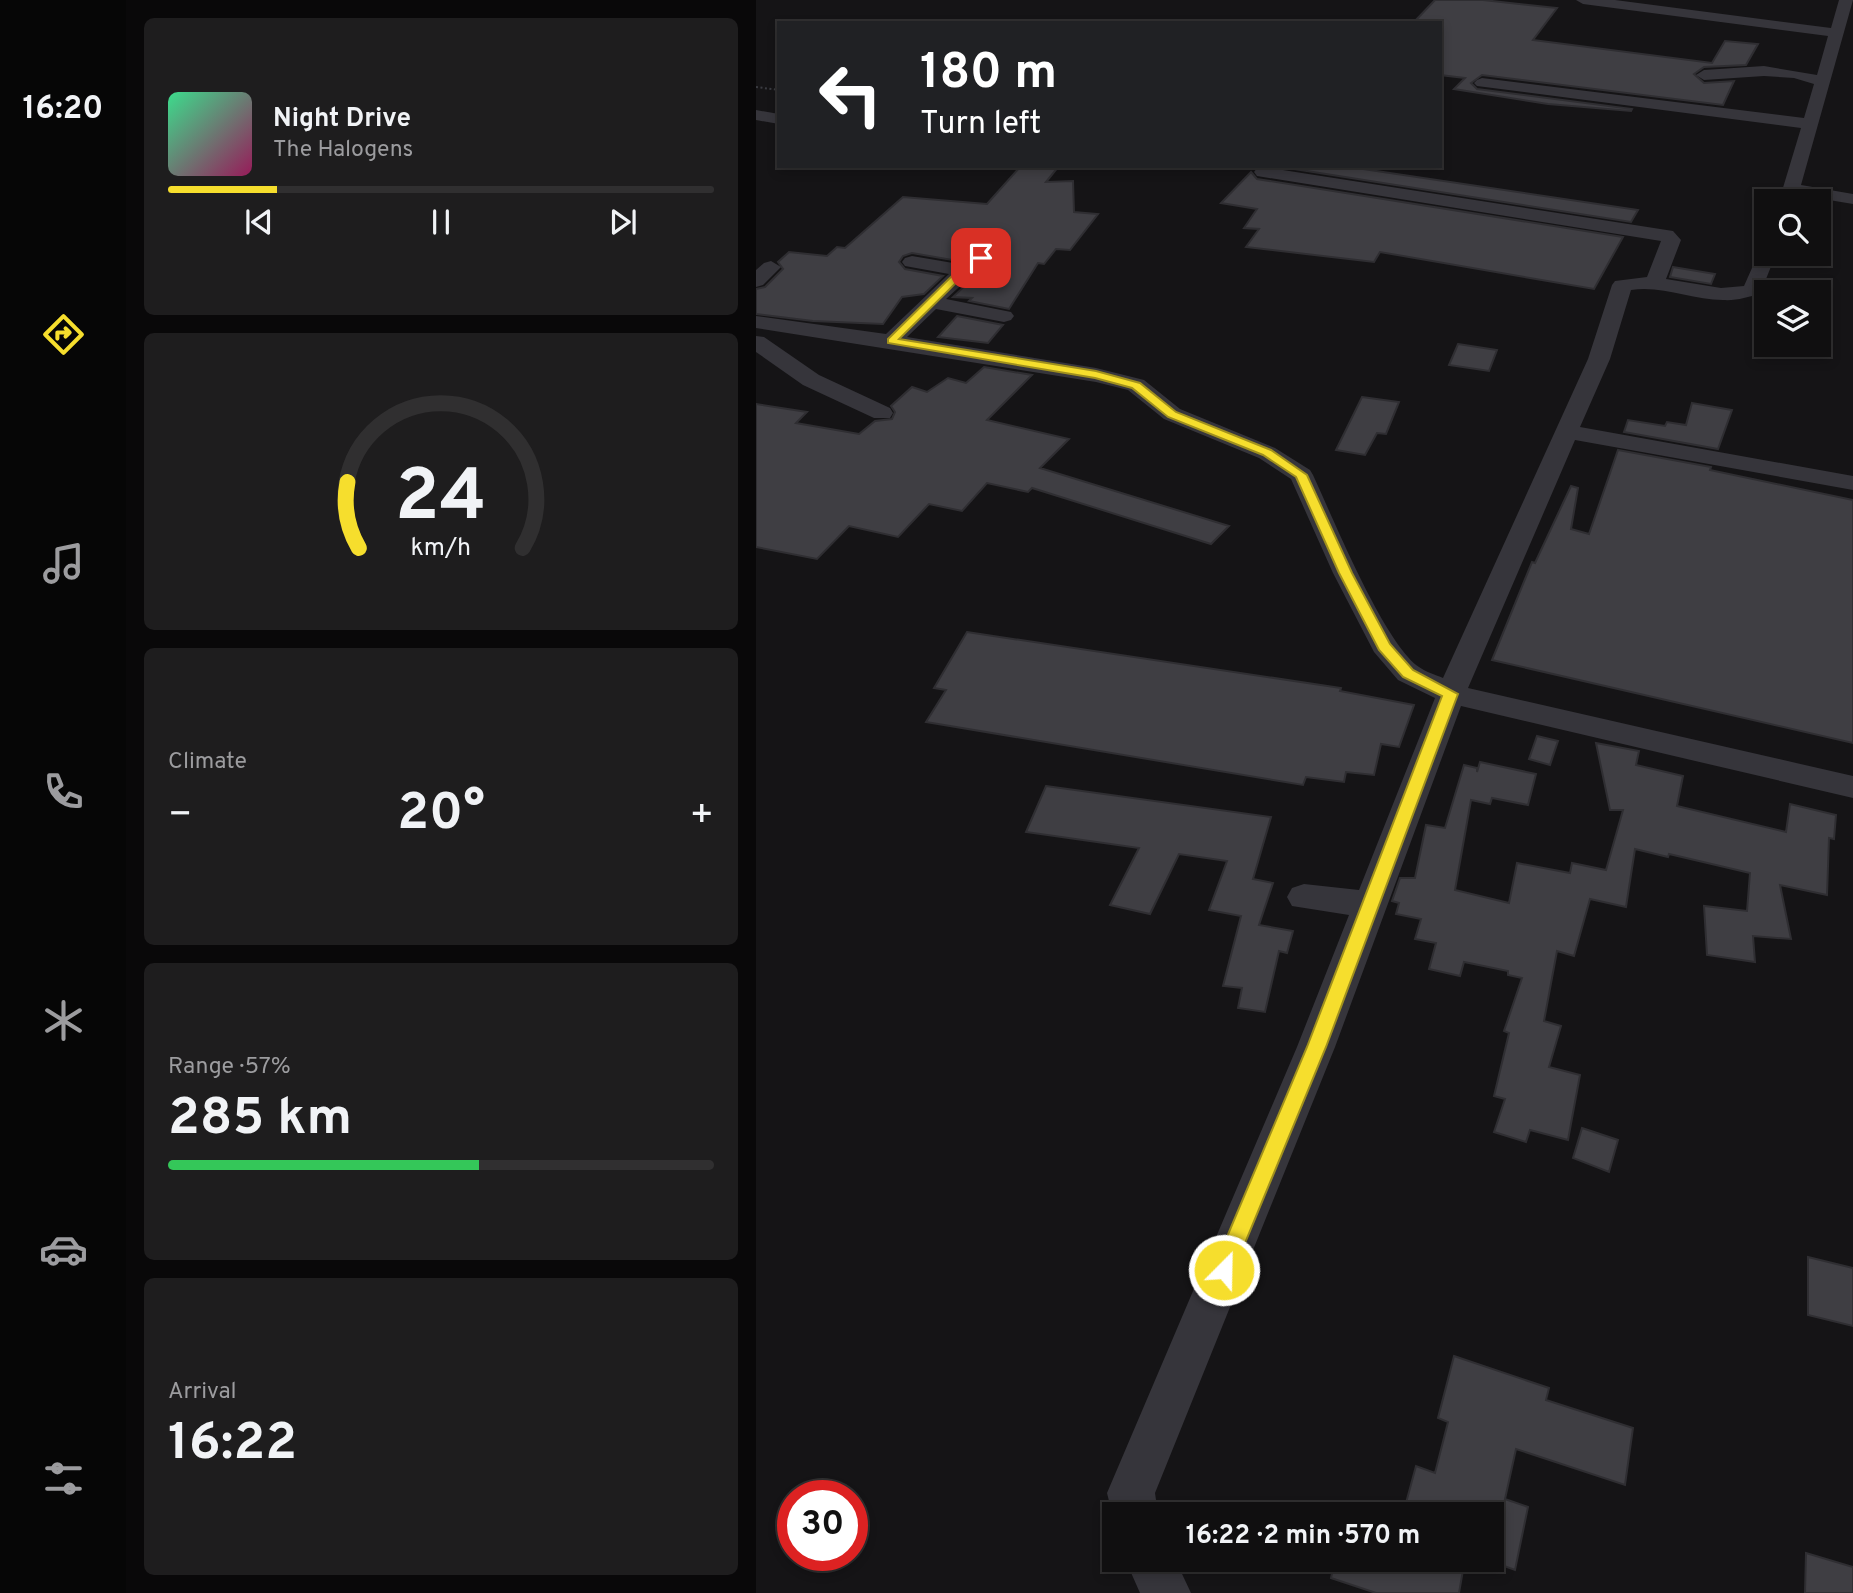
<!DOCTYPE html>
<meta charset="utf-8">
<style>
:root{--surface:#100f10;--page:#1e1d1e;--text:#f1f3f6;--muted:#9c9c9f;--line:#302f30;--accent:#f6de2d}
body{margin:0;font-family:Overpass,sans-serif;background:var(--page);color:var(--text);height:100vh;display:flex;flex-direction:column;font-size:26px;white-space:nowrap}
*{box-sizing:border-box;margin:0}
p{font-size:23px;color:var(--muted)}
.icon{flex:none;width:38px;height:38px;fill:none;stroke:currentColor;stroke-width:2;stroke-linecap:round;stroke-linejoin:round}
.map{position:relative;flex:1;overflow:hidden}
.side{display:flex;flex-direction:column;gap:18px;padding:18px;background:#090809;width:630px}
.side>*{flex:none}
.hud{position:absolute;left:21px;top:21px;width:665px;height:147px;border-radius:0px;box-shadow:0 4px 10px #0003,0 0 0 2px var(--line);background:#202124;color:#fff;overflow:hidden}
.fabs{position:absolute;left:998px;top:189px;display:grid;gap:14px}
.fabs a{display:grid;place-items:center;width:77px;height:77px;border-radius:0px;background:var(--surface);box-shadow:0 4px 10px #0003,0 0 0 2px var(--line);font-size:35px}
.speed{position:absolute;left:21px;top:1480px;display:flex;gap:14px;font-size:35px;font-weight:700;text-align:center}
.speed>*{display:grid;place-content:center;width:91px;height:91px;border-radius:50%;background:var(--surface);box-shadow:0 4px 10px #0003,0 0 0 2px var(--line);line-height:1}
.speed .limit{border:10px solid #d22;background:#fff;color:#111}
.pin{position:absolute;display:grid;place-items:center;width:60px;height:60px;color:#fff;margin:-30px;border-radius:14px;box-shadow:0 4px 10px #0006}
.me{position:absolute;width:77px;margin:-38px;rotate:23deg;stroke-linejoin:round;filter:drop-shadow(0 0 5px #0008)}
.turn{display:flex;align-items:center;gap:24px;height:147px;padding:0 28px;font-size:32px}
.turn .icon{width:91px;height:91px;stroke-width:2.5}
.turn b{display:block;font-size:49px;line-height:60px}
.big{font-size:52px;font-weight:700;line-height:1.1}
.side .tile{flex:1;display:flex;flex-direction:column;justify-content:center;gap:10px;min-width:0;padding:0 24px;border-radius:10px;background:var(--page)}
.side .dial{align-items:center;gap:0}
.dial svg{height:182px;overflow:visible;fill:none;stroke:var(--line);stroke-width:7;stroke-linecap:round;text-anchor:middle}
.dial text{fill:var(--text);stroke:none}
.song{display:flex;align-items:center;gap:21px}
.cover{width:84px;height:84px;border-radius:10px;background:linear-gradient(135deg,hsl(150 70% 55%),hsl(330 70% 35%))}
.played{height:7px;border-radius:4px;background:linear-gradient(90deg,var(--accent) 20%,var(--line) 20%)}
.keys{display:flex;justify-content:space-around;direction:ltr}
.heat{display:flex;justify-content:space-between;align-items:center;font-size:38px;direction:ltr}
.charge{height:10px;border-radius:5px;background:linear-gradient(90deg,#34c759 57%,var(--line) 0)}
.trip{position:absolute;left:346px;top:1502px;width:402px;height:70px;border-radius:0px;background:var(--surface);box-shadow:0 4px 10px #0003,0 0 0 2px var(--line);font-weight:700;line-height:70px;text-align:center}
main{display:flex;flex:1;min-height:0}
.dock{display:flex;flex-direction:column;width:126px;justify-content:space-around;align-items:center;background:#060606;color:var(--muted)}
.dock .icon{width:49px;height:49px}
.dock .active{color:var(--accent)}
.dock b{font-size:32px;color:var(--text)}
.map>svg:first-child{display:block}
.building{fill:#3f3e43;stroke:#2f2e32;stroke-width:2}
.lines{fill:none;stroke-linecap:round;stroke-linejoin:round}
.path{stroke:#3b3c42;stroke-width:2;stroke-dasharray:2 2.5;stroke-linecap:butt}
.minor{fill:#36353b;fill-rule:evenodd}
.route{fill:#f6de2d;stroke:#a0901d;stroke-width:2}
</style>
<main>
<nav class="dock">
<b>16:20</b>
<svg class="icon active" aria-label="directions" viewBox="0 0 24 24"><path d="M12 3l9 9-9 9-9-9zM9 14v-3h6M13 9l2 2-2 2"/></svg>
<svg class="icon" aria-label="music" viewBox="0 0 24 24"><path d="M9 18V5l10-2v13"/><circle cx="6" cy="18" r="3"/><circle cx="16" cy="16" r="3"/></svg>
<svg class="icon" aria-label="phone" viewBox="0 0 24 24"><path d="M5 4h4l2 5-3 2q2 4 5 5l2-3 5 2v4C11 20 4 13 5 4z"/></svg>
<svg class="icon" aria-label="climate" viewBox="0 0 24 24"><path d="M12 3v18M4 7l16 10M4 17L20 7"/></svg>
<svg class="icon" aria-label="car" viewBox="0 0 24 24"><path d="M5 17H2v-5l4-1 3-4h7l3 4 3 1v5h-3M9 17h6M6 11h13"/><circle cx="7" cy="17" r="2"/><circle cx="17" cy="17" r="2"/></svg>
<svg class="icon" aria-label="filters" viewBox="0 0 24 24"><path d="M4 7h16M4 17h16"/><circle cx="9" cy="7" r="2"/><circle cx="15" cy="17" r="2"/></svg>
</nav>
<section class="side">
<div class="tile">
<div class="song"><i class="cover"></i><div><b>Night Drive</b><p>The Halogens</p></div></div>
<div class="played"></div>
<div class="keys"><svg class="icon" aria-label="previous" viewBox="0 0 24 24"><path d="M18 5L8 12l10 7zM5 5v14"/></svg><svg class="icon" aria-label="pause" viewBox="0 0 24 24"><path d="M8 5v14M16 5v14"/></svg><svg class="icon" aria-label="next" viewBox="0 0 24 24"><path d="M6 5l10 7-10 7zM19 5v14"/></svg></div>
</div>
<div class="tile dial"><svg viewBox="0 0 100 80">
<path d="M14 69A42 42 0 1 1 86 69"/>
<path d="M14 69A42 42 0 0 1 9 40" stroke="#f6de2d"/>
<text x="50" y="56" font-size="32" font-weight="700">24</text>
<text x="50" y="72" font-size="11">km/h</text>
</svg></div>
<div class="tile"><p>Climate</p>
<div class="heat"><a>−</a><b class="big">20°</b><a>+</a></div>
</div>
<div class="tile"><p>Range · 57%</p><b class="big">285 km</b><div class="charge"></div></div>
<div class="tile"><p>Arrival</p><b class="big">16:22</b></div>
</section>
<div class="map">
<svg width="1097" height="1593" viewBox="0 0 1097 1593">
<rect width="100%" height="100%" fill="#151416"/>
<path class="building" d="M679,0H727L801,8L777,40L956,63L969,41L1002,44L990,65L948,67L938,74L948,83L978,81L967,105L726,75L715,83L721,89L876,109L875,111L792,104L698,89L709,78L684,75V23H657Z
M265,166H303L290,182L317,181L318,212L342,214L314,250L300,249L288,264L282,263L253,309L213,301L216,298L197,297L238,258L232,251H218L202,261L156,253L147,256L143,262L149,269L187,276L168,294L146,297L127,324L57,321L0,314V289L9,287L27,269L22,262L33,252L71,256L81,247L89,248L147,197L231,204Z
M519,166H587L882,210L875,222Z
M495,172L501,179L867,237L838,289L624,252L618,262L490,247L503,229L488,228L501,209L465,203Z
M917,267L959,274L955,284L914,277Z
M201,316L247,325L232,343L182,337Z
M702,344L741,350L733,371L693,365Z
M228,367L276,375L231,420L313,439L284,468L473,526L455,544L276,488L272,492L231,483L206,511L173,504L142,537L93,526L61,559L0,547V404L51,412L40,423L103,434L119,421L136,419L139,412L135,406L156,387L171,392L192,378L210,383Z
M606,397L643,402L630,434L621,433L609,455L580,450Z
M936,403L976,410L962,449L868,432L872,420L909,426L911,422L930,425Z
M862,450L955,467L954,470L1097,500V743L736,660L776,562L779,563L815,486L822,488L815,529L833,534Z
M211,632L585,688L584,691L658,705L643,747L625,744L618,775L590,772L588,782L550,777L547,785L170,722L190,690L178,688Z
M781,736L802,741L794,765L773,759Z
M840,743L883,751L880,765L927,776L921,806L1030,832L1034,804L1080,815L1078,839L1073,838L1071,895L1024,885L1035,939L997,936L999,962L951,955L948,906L991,911L994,873L913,854L912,857L879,849L870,907L834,899L818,956L801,951L788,1021L805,1026L793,1067L824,1075L812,1140L774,1130L770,1142L738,1132L749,1099L738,1096L753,1033L748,1031L766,978L752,975V971L708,962L704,976L673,969L680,943L659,939L665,919L640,914L643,903L636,901L644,878H659L670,825L689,828L708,765L721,768V772L724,762L780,774L772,805L736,798L734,804L715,800L699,890L753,903L761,863L814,873L816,863L850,870L867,810H854Z
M290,786L515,817L497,879L517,883L503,925L537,931L531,953L523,951L509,1012L482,1008L486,988L467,986L485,916L453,910L471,861L423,854L394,914L354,905L383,848L270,832Z
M826,1128L862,1140L853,1172L817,1158Z
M1052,1257L1097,1268V1326L1052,1315Z
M698,1356L793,1388L790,1400L877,1428L869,1485L760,1449L749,1499L772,1507L759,1570L737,1562V1514H647L660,1466L679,1473L692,1422L682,1418Z
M1050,1553L1097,1567V1593H1049Z
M579,1559H709L703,1593H620L575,1578Z"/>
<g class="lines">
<path class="path" d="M0,87L23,90"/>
<path class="minor" d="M820,0H859L1075,28L1083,0H1097L1045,185L1097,194V204L1043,195L1041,201H1023L1045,128L721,86L718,83L721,80L726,78L1048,118L1058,84L1038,78L1008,76L948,80L940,75L948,70L1008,66L1061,75L1072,36L827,4Z
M0,110L23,114V124L0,120Z
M507,167L917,231L925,240L910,279L965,288L988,286L1004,250L1010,249V254H1020L1004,294C992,297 980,301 967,300C936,300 906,285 875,290L854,359L824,427L1097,476V490L819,440L712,688L1097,776V798L705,706L579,1047L399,1493L402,1514H359V1525L351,1493L541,1047L593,915L536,906L531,897L536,888L548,884L603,890L679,698L642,680L618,652L577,573L535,479L503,458L408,419L372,390L340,382L0,328V316L130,334L193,274L149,266L146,262L149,258L156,256L203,264L218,254H232L235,258L190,299L255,312L258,316L255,320L248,322L180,309L151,337L340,368L388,380L424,409L519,448L554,470L557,475C577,518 628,643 663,667C670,672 680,675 687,678L832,359L856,285L859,281L891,277L905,241L501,176L498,172L501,168Z
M15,261L25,267L7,285L0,287V270L8,263Z
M0,336L8,337L63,375L134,408L137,413L134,418H118L47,385L0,352Z
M369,1559H419L435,1593H384Z"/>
</g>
<path class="route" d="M225,255L228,256V260L219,264L143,339L340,371L384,383L420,412L515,450L551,475L596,573L634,644L657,670L702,694L570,1047L475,1277L468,1280L460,1277L457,1270L551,1047L686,696L647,677L623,650L583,573L540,477L507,455L412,417L376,388L339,378L132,343V339L212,260Z"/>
</svg>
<div class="fabs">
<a><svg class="icon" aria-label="search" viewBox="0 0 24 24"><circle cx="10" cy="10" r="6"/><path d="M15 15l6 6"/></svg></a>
<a><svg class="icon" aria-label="layers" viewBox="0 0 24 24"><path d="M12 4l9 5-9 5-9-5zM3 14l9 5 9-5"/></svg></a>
</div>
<div class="speed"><div class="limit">30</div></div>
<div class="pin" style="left:225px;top:258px;background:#d93025"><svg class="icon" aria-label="arrive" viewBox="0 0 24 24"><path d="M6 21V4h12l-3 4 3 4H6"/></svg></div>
<svg class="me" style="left:468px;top:1270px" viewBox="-20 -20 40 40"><circle r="17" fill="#f6de2d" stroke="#fff" stroke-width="3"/><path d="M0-11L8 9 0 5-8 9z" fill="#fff"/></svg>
<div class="trip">16:22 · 2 min · 570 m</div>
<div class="hud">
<div class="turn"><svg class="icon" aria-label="left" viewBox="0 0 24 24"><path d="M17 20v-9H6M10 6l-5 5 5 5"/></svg><div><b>180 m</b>Turn left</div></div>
</div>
</div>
</main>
